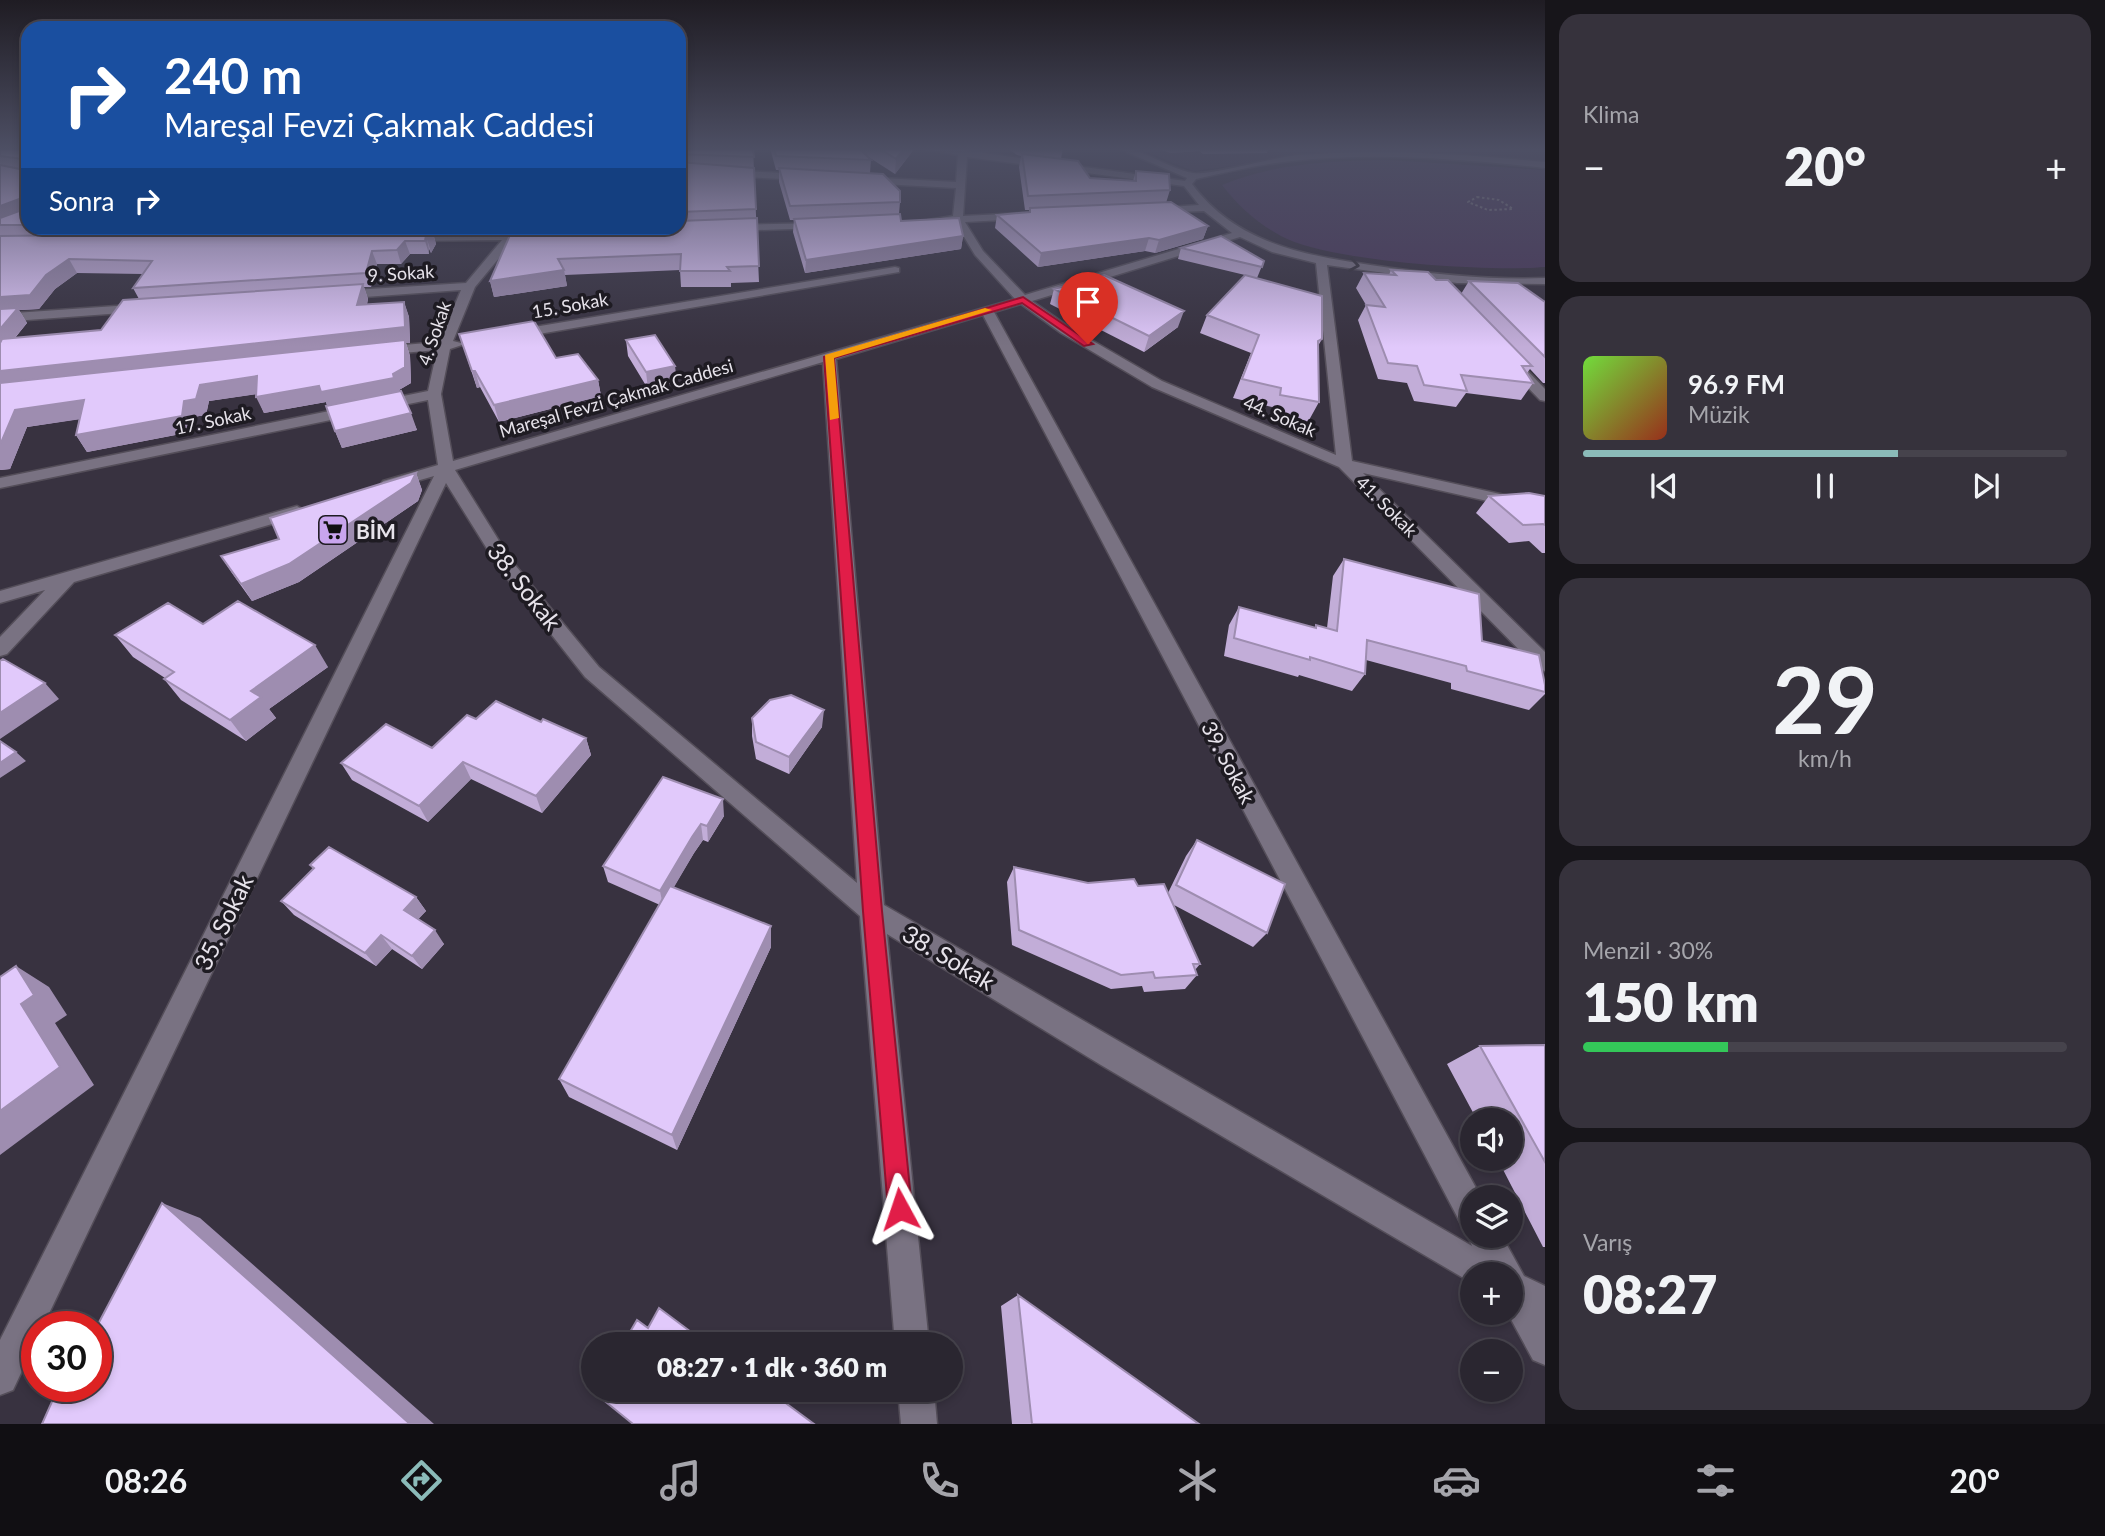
<!DOCTYPE html>
<html lang="tr">
<meta charset="utf-8">
<style>
:root{--surface:#2a2630;--page:#36323c;--text:#f1f3f6;--muted:#a5a5ab;--line:#46434c;--accent:#8bbbb9}
body{margin:0;font-family:Lato,sans-serif;background:var(--page);color:var(--text);height:100vh;display:flex;flex-direction:column;font-size:26px;white-space:nowrap}
*{box-sizing:border-box;margin:0}
p{font-size:23px;color:var(--muted)}
.icon{flex:none;width:38px;height:38px;fill:none;stroke:currentColor;stroke-width:2;stroke-linecap:round;stroke-linejoin:round}
.map{position:relative;flex:1;overflow:hidden}
.sheet{display:flex;flex-direction:column;gap:14px;padding:14px;background:#17151a;width:560px}
.sheet>*{flex:none}
.top-card{position:absolute;left:21px;top:21px;width:665px;height:214px;border-radius:21px;box-shadow:0 4px 10px #0003,0 0 0 2px var(--line);background:#1a4fa0;color:#fff;overflow:hidden}
.fabs{position:absolute;left:1460px;top:1108px;display:grid;gap:14px}
.fabs a{display:grid;place-items:center;width:63px;height:63px;border-radius:50%;background:var(--surface);box-shadow:0 4px 10px #0003,0 0 0 2px var(--line);font-size:35px}
.speed{position:absolute;left:21px;top:1311px;display:flex;gap:14px;font-size:35px;font-weight:700;text-align:center}
.speed>*{display:grid;place-content:center;width:91px;height:91px;border-radius:50%;background:var(--surface);box-shadow:0 4px 10px #0003,0 0 0 2px var(--line);line-height:1}
.speed .limit{border:10px solid #d22;background:#fff;color:#111}
.pin{position:absolute;display:grid;place-items:center;width:60px;height:60px;color:#fff;margin:-72px -30px;border-radius:50% 50% 50% 0;rotate:-45deg;box-shadow:0 0 7px #0007}
.pin .icon{rotate:45deg}
.me{position:absolute;width:77px;margin:-38px;rotate:355deg;stroke-linejoin:round;filter:drop-shadow(0 0 5px #0008)}
.turn{display:flex;align-items:center;gap:24px;height:147px;padding:0 28px;font-size:32px}
.turn .icon{width:91px;height:91px;stroke-width:2.5}
.turn b{display:block;font-size:49px;line-height:60px}
.then{display:flex;align-items:center;height:66px;padding:0 28px;background:#0003;gap:14px;font-size:26px}
.big{font-size:52px;font-weight:800;line-height:1.1}
.sheet .tile{flex:1;display:flex;flex-direction:column;justify-content:center;gap:10px;min-width:0;padding:0 24px;border-radius:21px;background:var(--page)}
.sheet .dial{align-items:center;gap:0}
.dial b{font-size:91px;line-height:1}
.song{display:flex;align-items:center;gap:21px}
.cover{width:84px;height:84px;border-radius:10px;background:linear-gradient(135deg,hsl(100 70% 55%),hsl(10 70% 35%))}
.played{height:7px;border-radius:4px;background:linear-gradient(90deg,var(--accent) 65%,var(--line) 65%)}
.keys{display:flex;justify-content:space-around;direction:ltr}
.heat{display:flex;justify-content:space-between;align-items:center;font-size:38px;direction:ltr}
.charge{height:10px;border-radius:5px;background:linear-gradient(90deg,#34c759 30%,var(--line) 0)}
.trip{position:absolute;left:581px;top:1332px;width:382px;height:70px;border-radius:35px;background:var(--surface);box-shadow:0 4px 10px #0003,0 0 0 2px var(--line);font-weight:800;line-height:70px;text-align:center}
.tabs{display:flex;height:112px;justify-content:space-around;align-items:center;background:#110f13;color:var(--muted)}
.tabs .icon{width:49px;height:49px}
.tabs .current{color:var(--accent)}
.tabs b{font-size:32px;color:var(--text)}
main{display:flex;flex:1;min-height:0}
.map>svg:first-child{display:block}
.built{fill:#43394d}
.green{fill:#49385a}
.lines{fill:none;stroke-linecap:round;stroke-linejoin:round}
.minor-casing{stroke:#544e59;stroke-width:3}
.path{stroke:#7c7782;stroke-width:2;stroke-dasharray:2.5 2.5;stroke-linecap:butt}
.minor{fill:#797282;fill-rule:evenodd}
.wall{fill:#c2add8;fill-rule:evenodd}
.shaded-wall{fill:#9e8db0}
.building{fill:#e1c9fb;stroke:#9e8db0;stroke-width:2}
.oneway{stroke:#35313a}
.route{fill:#e11d48;stroke:#92132f;stroke-width:2}
.slow{fill:#f59e0b}
.labels{text-anchor:middle;dominant-baseline:central;stroke-width:7;stroke-linejoin:round;paint-order:stroke}
.far-street-label{font-size:18px;fill:#e7e3eb;stroke:#1e1b22}
.poi-label{font-size:21px;font-weight:bold;fill:#e7e3eb;stroke:#1e1b22;text-anchor:start}
.street-label{font-size:21px;fill:#e7e3eb;stroke:#1e1b22}
.near-street-label{font-size:24px;fill:#e7e3eb;stroke:#1e1b22}
</style>
<main>
<div class="map">
<svg width="1545" height="1424" viewBox="0 0 1545 1424">
<rect width="100%" height="100%" fill="#383240"/>
<path class="built" d="M1138,148H1545V163L1431,152L1315,155L1193,171Z"/>
<path class="green" d="M1387,160L1545,170V267C1489,272 1329,262 1281,236C1257,223 1239,207 1222,185C1274,163 1331,161 1387,160Z"/>
<g class="lines">
<g class="minor-casing">
<path id="minor" d="M920,148L963,150L1185,181L1187,178L1117,148C1144,148 1166,168 1193,173C1208,176 1275,157 1298,155C1381,149 1463,154 1545,162V168C1461,159 1376,152 1292,161C1259,164 1228,172 1196,179L1192,184C1240,249 1317,257 1391,268C1442,275 1493,280 1545,278V284L1457,283L1327,265L1352,461L1545,504V514L1363,473L1545,652V671L1538,669L1339,467L1152,387L1061,333L1021,304L994,312L1481,1197H1472V1236H1502L1524,1276L1545,1286V1365L1533,1360L1507,1312H1510V1274H1472V1283L1101,1065L887,934L929,1344H895L860,916L585,677L499,568L446,483L43,1326H37V1339L13,1390L0,1395V1340L434,476L389,489L381,484L383,481L438,465L428,400L0,488V478L428,391L437,350L379,355L372,351L379,347L439,342L461,290L337,299L331,295L337,291L466,283L502,240L404,241L403,239L408,236L508,234L514,228H524L520,239L514,240L475,287L453,341L465,344L450,349L441,394L453,461L1015,299L975,255L955,222L933,223L928,220L953,216L956,188L863,183L858,180L863,177L956,182L958,155ZM967,157L1184,186L1199,205L1153,208L1149,213L1204,211L1232,233L1025,295L983,251L965,222L1023,219L1028,216L1023,213L963,216ZM1240,237L1272,252L1316,263L1336,455L1162,381L1069,327L1032,301ZM983,315L1461,1224L1471,1228L1468,1236L1472,1246L884,905L836,359ZM823,362L857,883L599,667L511,560L455,470Z
M679,168L806,174L811,177L806,180L679,174Z
M824,223V227L820,228L730,231L725,228L730,225Z
M895,267L899,268V272L510,339L504,335L510,331Z
M145,304L151,308L149,311L0,322V314Z
M1509,362H1519L1545,389V401L1540,400L1509,368Z
M297,506L305,511L303,515L74,582L7,654L0,656V637L45,590L0,603V591Z
M898,1390H934L937,1424H901Z"/>
</g>
<path class="path" d="M1477,197L1499,200L1513,209L1488,210L1468,202Z"/>
<use href="#minor" class="minor"/>
</g>
<path class="wall" d="M0,148H28V228H478L445,229L443,233H433L436,244L431,253L429,249V254H410L401,264H377L371,287H364L368,299L367,305L404,302L409,317L410,343H406L410,356L411,383L399,390L417,430L342,448L335,431L326,402L264,413L256,394L209,401L206,415L193,417L191,432L87,452L76,435L79,419L27,427L10,469L0,470ZM77,273L143,274L133,288L139,299L101,330L15,338L27,323L19,310L39,309L55,289Z
M679,148H753L759,282L731,283V287H681L680,270L565,275L567,286L494,297L490,281L513,228H679Z
M770,148H915L895,174L867,156L871,160L870,173L900,202L899,214L901,221L963,236L961,249L805,273L793,232L794,220H790L779,182V170H776Z
M1007,148H1063L1061,159L1090,178L1133,181L1136,171L1170,190L1166,203L1208,226L1203,239L1155,253L1145,251L1038,267L995,228L997,215L1029,212V210H1025L1019,167L1021,156L1017,155Z
M1156,148H1293L1292,150H1268L1267,153L1203,154L1199,151L1170,153Z
M1507,148H1545V150Z
M1181,248L1264,261L1257,278L1322,339L1318,346L1319,402L1308,422L1271,414L1272,407L1233,398L1251,353L1200,333L1207,315L1245,275L1178,259Z
M1391,270L1436,280L1461,294L1469,281L1545,302V383H1543L1530,369L1527,373L1533,383L1521,400L1466,393L1456,407L1414,401L1407,383L1378,379L1358,320L1366,305L1356,288L1364,273L1389,275Z
M1054,289L1178,327L1144,352L1050,304Z
M459,334L556,358L598,380L601,396L499,422L480,387L477,388Z
M626,340L675,366L676,382L648,389L628,356Z
M416,473L422,490L418,501L299,582L252,601L232,573L221,556L279,539Z
M1489,496H1545V553H1542L1529,541L1509,543L1476,513Z
M1344,559L1482,641L1545,692V694L1529,710L1451,689V683L1366,660L1365,674L1352,691L1299,675L1298,677L1224,656L1229,625L1239,607L1314,628L1316,625L1327,628L1333,576Z
M203,624L328,667L269,709L276,718L246,741L181,700L164,679L165,678L133,657L115,635Z
M752,718L822,727L789,774L756,759L752,736Z
M476,719L541,722L586,738L591,755L542,813L471,779L428,822L352,780L341,763L432,748Z
M663,777L724,816L708,842L703,840L694,853L673,888L771,947L677,1150L569,1097L559,1079L660,905L608,882L603,866Z
M1197,840L1267,933L1253,947L1174,905L1200,964L1195,970L1197,975L1185,989L1144,992L1142,986L1111,989L1012,945L1007,882L1014,867L1088,883L1138,886L1168,893L1186,856Z
M310,865L416,897L426,911L418,919L444,944L422,969L392,949L376,966L294,915L281,901L313,869Z
M1545,1045V1247H1543L1497,1158H1510V1120H1477L1447,1064L1480,1046Z
M1018,1295L1199,1424H1012L1001,1306Z"/>
<path class="shaded-wall" d="M905,148H915L895,174L896,159Z
M1172,148H1200L1199,151L1170,153Z
M19,199L27,212L0,222V206Z
M1208,226L1203,239L1155,253L1159,240Z
M432,231L436,244L431,253L427,239Z
M426,235L429,249V254L425,241Z
M963,236L961,249L805,273L806,260Z
M1149,238L1145,251L1038,267L1041,253Z
M405,241L410,254L401,264L397,250Z
M372,251L377,264L371,287L366,273Z
M69,259L77,273L55,289L39,309L19,310L27,323L2,353L0,354V297L46,275Z
M564,270L567,286L494,297L490,281Z
M363,284L368,299L362,321L357,305Z
M404,302L409,317L410,343H406L410,356L411,383L399,390L400,394L328,409L326,402L264,413L256,397L393,374L405,367L0,388V371Z
M1184,311L1178,327L1144,352L1149,336Z
M675,366L676,382L648,389L646,372Z
M472,371H475L480,387L477,388Z
M257,376L265,393L209,401L206,415L193,417L191,432L87,452L76,435L184,401L200,385Z
M598,380L601,396L499,422L494,405Z
M84,400L95,417L27,427L10,469L0,470V445L15,410Z
M411,413L417,430L342,448L335,431Z
M416,473L422,490L418,501L299,582L252,601L241,584Z
M315,645L328,667L269,709L276,718L246,741L230,720L251,691Z
M45,683L59,699L0,739V713Z
M824,710L822,727L789,774V757Z
M586,738L591,755L542,813L536,796Z
M16,752L26,761L0,778V763Z
M463,762L471,779L428,822L419,806Z
M723,799L724,816L708,842L707,826Z
M701,824L703,840L694,853L663,906L660,891L692,837Z
M416,897L426,911L414,924L404,910Z
M771,926V947L677,1150L672,1135Z
M435,930L444,944L422,969L412,956Z
M381,935L392,949L376,966L365,953Z
M16,966L49,987L67,1015L55,1023L94,1085L0,1155V1111L21,1004Z
M162,1203L200,1218L434,1424H410Z"/>
<path class="building" d="M0,148H28V225H0V218L22,210L23,201L19,199L0,206V165L20,169L23,159L0,156Z
M679,148H753L754,157L679,154Z
M774,148H859L871,160L776,156Z
M879,148H905L896,159Z
M1022,154L1078,161L1090,178L1136,181V171L1169,174L1170,190L1028,196Z
M679,162L754,168L756,209L679,212Z
M779,168L883,174L900,191V202L790,206Z
M1171,202L1208,226L1159,240L1149,238L1041,253L997,215L1030,212V208Z
M900,214L901,221L959,218L963,236L806,260L794,219Z
M757,218L759,266L727,267L730,271H680L681,254L558,259L564,270L490,281L513,228H679V221Z
M432,231L427,239L426,235L425,241H405L397,250L372,251L366,273L133,288L152,261L69,259L46,275L30,295L0,297V236Z
M1221,236L1264,261L1262,267L1181,248Z
M1391,270L1428,272L1436,280H1448L1532,366H1522L1533,383L1461,375L1467,391L1424,385L1417,366L1388,363L1366,305L1385,307L1364,273L1396,275Z
M1104,275L1184,311L1149,336L1054,289Z
M1245,275L1322,296V339L1318,341L1319,402L1280,395L1281,388L1242,379L1259,335L1207,315Z
M1469,281L1518,283L1545,302V357Z
M363,284L357,305L404,302L405,327L0,371V343L2,339L101,330L123,300Z
M18,308L0,329V309Z
M534,321L556,358L578,354L598,380L494,405L475,371H472L459,334Z
M655,335L675,366L646,372L626,340Z
M405,340V367L393,374L394,378L321,392L319,386L256,397L257,376L200,385L196,399L184,401L182,416L76,435L84,400L15,410L0,445V383Z
M401,391L411,413L335,431L326,406Z
M416,473L411,483L289,564L241,584L221,556L279,539L270,518Z
M1529,493L1545,496V525L1543,524L1523,525L1489,496Z
M1344,559L1479,594L1482,641L1539,655L1545,685V692L1467,671L1466,666L1367,640L1365,674L1310,657V660L1234,638L1239,607L1316,628V625L1337,631Z
M238,601L315,645L251,691L261,697L230,720L164,679L174,672L115,635L168,603L203,624Z
M3,659L45,683L0,713V661Z
M791,695L824,710L789,757L756,742L752,718L770,700Z
M496,701L541,722L543,719L586,738L536,796L463,762L419,806L341,763L386,724L432,748L467,715L476,719Z
M0,741L16,752L0,763Z
M663,777L723,799L707,826L701,824L692,837L660,891L603,866Z
M1197,840L1285,884L1267,933L1176,885Z
M329,847L416,897L404,910L435,930L412,956L381,935L365,953L281,901L314,868L310,865Z
M1014,867L1088,883L1134,879L1138,886L1164,884L1200,964H1193L1197,975L1155,978L1153,972L1121,975L1019,930Z
M670,886L771,926L672,1135L559,1079Z
M16,966L34,995L21,1004L60,1067L0,1111V977Z
M1545,1045V1162L1480,1046Z
M162,1203L410,1424H42L59,1386H96V1328Z
M1018,1295L1199,1424H1032Z
M659,1308L707,1344H623L637,1320L648,1328Z
M598,1390H768L814,1424H633L596,1394Z"/>
<defs><path id="oneway-chevron" d="M-2-3.5L2.5 0L-2 3.5" fill="none" stroke-width="1.6" stroke-linecap="round" stroke-linejoin="round" transform="scale(1.75)"/></defs>
<use class="oneway" href="#oneway-chevron" transform="translate(1354 265) rotate(9)"/>
<linearGradient id="sky" x2="0" y2="1"><stop stop-color="#1f1c23"/><stop offset="0.43" stop-color="#4d4f64"/><stop offset="1" stop-color="#4d4f64" stop-opacity="0"/></linearGradient>
<rect width="1545" height="347" fill="url(#sky)"/>
<path class="route" d="M1023,297L1093,344L1084,346L1022,303L834,358L882,911L912,1209L908,1217L900,1221L891,1217L888,1209L863,911L824,357Z"/>
<path class="slow" d="M985,308L992,310L834,358L839,418L830,420L825,355Z"/>
<defs>
<g id="supermarket-square" transform="scale(1.575)"><rect x="-9" y="-9" width="18" height="18" rx="4" fill="#c9a5ee" stroke="#1e1b22"/><path d="M-6-5.5h2.5l.6 2H6L4.5 2H-2.5L-4.4-4H-6ZM-1.5 3.2a1.3 1.3 0 1 0 .1 0ZM3 3.2a1.3 1.3 0 1 0 .1 0Z" fill="#111"/></g>
</defs>
<g fill-rule="evenodd">
<use href="#supermarket-square" x="333" y="530"/>
</g>
<g class="labels">
<g class="far-street-label">
<text transform="translate(401 273) rotate(-4)">9. Sokak</text>
<text transform="translate(570 305) rotate(-10)">15. Sokak</text>
<text transform="translate(434 333) rotate(-71)">4. Sokak</text>
<text transform="translate(616 398) rotate(-16)">Mareşal Fevzi Çakmak Caddesi</text>
<text transform="translate(1280 416) rotate(23)">44. Sokak</text>
<text transform="translate(213 420) rotate(-12)">17. Sokak</text>
<text transform="translate(1387 506) rotate(45)">41. Sokak</text>
</g>
<g class="poi-label">
<text x="356" y="530">BİM</text>
</g>
<g class="street-label">
<text transform="translate(1229 762) rotate(62)">39. Sokak</text>
</g>
<g class="near-street-label">
<text transform="translate(525 586) rotate(52)">38. Sokak</text>
<text transform="translate(223 922) rotate(-64)">35. Sokak</text>
<text transform="translate(949 957) rotate(31)">38. Sokak</text>
</g>
</g>
</svg>
<div class="fabs">
<a><svg class="icon" aria-label="sound" viewBox="0 0 24 24"><path d="M4 9h4l5-4v14l-5-4H4zM17 9q2 3 0 6"/></svg></a>
<a><svg class="icon" aria-label="layers" viewBox="0 0 24 24"><path d="M12 4l9 5-9 5-9-5zM3 14l9 5 9-5"/></svg></a>
<a>+</a>
<a>−</a>
</div>
<div class="speed"><div class="limit">30</div></div>
<div class="pin" style="left:1088px;top:344px;background:#d93025"><svg class="icon" aria-label="arrive" viewBox="0 0 24 24"><path d="M6 21V4h12l-3 4 3 4H6"/></svg></div>
<svg class="me" style="left:900px;top:1209px" viewBox="-20 -20 40 40"><path d="M0-17L14 15 0 8-14 15z" fill="#e11d48" stroke="#fff" stroke-width="4"/></svg>
<div class="trip">08:27 · 1 dk · 360 m</div>
<div class="top-card">
<div class="turn"><svg class="icon" aria-label="right" viewBox="0 0 24 24"><path d="M7 20v-9h11M14 6l5 5-5 5"/></svg><div><b>240 m</b>Mareşal Fevzi Çakmak Caddesi</div></div>
<div class="then">Sonra<svg class="icon" aria-label="right" viewBox="0 0 24 24"><path d="M7 20v-9h11M14 6l5 5-5 5"/></svg></div>
</div>
</div>
<section class="sheet">
<div class="tile"><p>Klima</p>
<div class="heat"><a>−</a><b class="big">20°</b><a>+</a></div>
</div>
<div class="tile">
<div class="song"><i class="cover"></i><div><b>96.9 FM</b><p>Müzik</p></div></div>
<div class="played"></div>
<div class="keys"><svg class="icon" aria-label="previous" viewBox="0 0 24 24"><path d="M18 5L8 12l10 7zM5 5v14"/></svg><svg class="icon" aria-label="pause" viewBox="0 0 24 24"><path d="M8 5v14M16 5v14"/></svg><svg class="icon" aria-label="next" viewBox="0 0 24 24"><path d="M6 5l10 7-10 7zM19 5v14"/></svg></div>
</div>
<div class="tile dial"><b>29</b><p>km/h</p></div>
<div class="tile"><p>Menzil · 30%</p><b class="big">150 km</b><div class="charge"></div></div>
<div class="tile"><p>Varış</p><b class="big">08:27</b></div>
</section>
</main>
<nav class="tabs">
<b>08:26</b>
<svg class="icon current" aria-label="directions" viewBox="0 0 24 24"><path d="M12 3l9 9-9 9-9-9zM9 14v-3h6M13 9l2 2-2 2"/></svg>
<svg class="icon" aria-label="music" viewBox="0 0 24 24"><path d="M9 18V5l10-2v13"/><circle cx="6" cy="18" r="3"/><circle cx="16" cy="16" r="3"/></svg>
<svg class="icon" aria-label="phone" viewBox="0 0 24 24"><path d="M5 4h4l2 5-3 2q2 4 5 5l2-3 5 2v4C11 20 4 13 5 4z"/></svg>
<svg class="icon" aria-label="climate" viewBox="0 0 24 24"><path d="M12 3v18M4 7l16 10M4 17L20 7"/></svg>
<svg class="icon" aria-label="car" viewBox="0 0 24 24"><path d="M5 17H2v-5l4-1 3-4h7l3 4 3 1v5h-3M9 17h6M6 11h13"/><circle cx="7" cy="17" r="2"/><circle cx="17" cy="17" r="2"/></svg>
<svg class="icon" aria-label="filters" viewBox="0 0 24 24"><path d="M4 7h16M4 17h16"/><circle cx="9" cy="7" r="2"/><circle cx="15" cy="17" r="2"/></svg>
<b>20°</b>
</nav>
